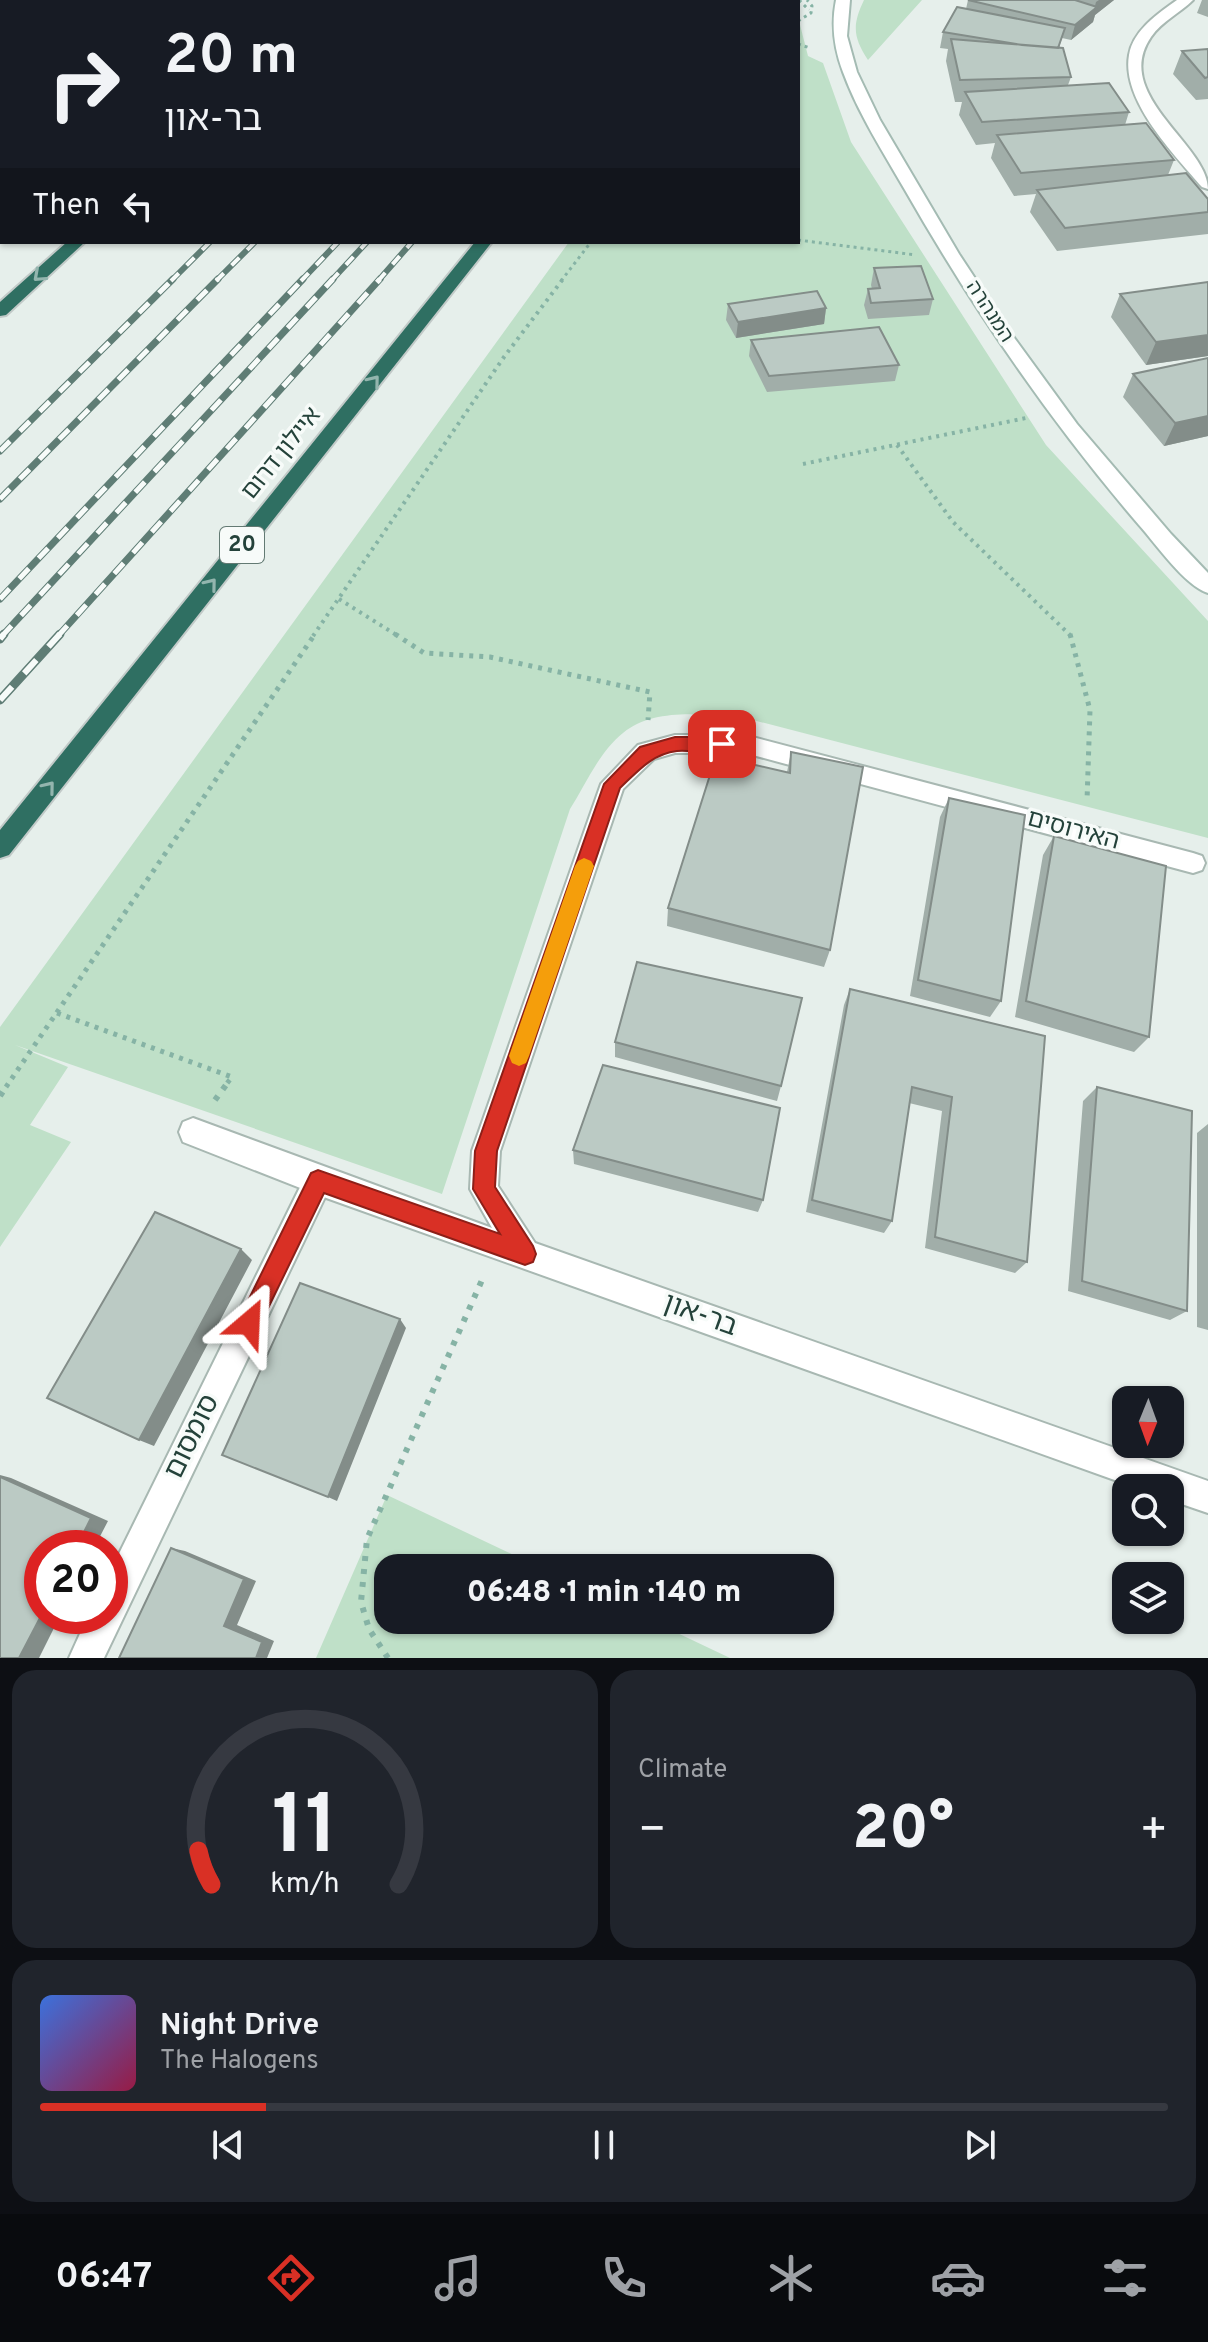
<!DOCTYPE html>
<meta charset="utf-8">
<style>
:root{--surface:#171b24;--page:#20242c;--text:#f1f3f6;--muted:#9ea1a6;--line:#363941;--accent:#d93025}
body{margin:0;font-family:Overpass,"Noto Sans Hebrew",sans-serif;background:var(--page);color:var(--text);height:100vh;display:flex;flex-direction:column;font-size:30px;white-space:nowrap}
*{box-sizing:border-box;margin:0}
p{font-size:26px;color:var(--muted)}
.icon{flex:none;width:44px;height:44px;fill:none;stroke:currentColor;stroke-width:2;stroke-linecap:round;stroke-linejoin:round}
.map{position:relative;height:1658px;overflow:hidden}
.drawer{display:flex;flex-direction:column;gap:12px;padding:12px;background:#0d0f14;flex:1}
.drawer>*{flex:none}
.hud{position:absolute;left:0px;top:0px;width:800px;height:244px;box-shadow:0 2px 6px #0004;background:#171b24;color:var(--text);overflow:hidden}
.needle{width:52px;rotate:181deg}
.controls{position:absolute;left:1112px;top:1386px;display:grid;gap:16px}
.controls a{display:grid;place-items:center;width:72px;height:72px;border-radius:16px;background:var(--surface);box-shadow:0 2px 6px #0004;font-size:40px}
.speed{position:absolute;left:24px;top:1530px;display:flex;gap:16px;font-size:40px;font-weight:700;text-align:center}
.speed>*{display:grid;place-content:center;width:104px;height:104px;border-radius:50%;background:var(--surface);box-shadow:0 2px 6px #0004;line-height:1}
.speed .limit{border:12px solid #d22;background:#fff;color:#111}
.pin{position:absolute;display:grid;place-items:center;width:68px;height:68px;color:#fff;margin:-34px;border-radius:16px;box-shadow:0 4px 12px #0006}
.me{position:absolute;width:88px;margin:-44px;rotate:26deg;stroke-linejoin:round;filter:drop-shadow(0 0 6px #0008)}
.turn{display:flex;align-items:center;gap:28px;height:168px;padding:0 32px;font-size:36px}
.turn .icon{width:104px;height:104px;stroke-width:2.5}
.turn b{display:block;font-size:56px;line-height:68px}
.then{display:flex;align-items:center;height:76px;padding:0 32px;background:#0003;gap:16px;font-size:30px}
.big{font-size:60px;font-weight:800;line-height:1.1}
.drawer .widget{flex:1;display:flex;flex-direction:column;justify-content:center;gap:12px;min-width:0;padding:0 28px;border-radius:24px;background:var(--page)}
.drawer .dial{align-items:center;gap:0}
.dial svg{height:208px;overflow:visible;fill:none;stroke:var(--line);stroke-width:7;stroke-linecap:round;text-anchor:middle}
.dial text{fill:var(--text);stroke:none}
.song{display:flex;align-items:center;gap:24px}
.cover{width:96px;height:96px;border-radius:12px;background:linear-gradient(135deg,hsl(220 70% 55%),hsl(340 70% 35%))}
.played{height:8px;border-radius:4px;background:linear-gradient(90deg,var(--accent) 20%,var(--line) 20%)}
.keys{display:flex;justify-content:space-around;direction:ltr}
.heat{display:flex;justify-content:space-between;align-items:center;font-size:44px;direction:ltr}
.drawer .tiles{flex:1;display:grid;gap:12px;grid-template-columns:1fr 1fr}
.widget:last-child{grid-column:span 2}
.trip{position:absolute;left:374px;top:1554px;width:460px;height:80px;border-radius:24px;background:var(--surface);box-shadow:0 2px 6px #0004;font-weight:800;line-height:80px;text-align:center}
.tab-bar{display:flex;height:128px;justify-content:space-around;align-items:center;background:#090b0e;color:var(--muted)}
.tab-bar .icon{width:56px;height:56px}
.tab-bar .active{color:var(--accent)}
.tab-bar b{font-size:36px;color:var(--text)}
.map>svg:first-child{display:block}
.green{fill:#bfe0c8}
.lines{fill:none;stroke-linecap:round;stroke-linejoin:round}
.stream{fill:#8ec9d4;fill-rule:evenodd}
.lane-casing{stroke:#a8b8b2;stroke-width:4}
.street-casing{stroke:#a8b8b2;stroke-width:4}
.secondary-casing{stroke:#a4bbb3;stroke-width:4}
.highway-casing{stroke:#c2cac8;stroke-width:4}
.path-far3{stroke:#86b3a5;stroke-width:3;stroke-dasharray:3 4;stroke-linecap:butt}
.path-far2{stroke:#86b3a5;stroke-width:4;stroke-dasharray:3 5;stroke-linecap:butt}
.path-far1{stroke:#86b3a5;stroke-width:5;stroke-dasharray:4 6;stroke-linecap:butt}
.path{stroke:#86b3a5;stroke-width:6;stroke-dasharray:5 8;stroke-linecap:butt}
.lane{fill:#fff;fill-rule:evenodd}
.street{fill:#fff;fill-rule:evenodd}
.secondary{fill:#fff;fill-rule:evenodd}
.highway{fill:#2f6f62;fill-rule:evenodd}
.rail-far2-casing{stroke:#5f7d75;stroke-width:6}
.rail-far1-casing{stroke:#5f7d75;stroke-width:7}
.rail-casing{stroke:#5f7d75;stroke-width:9}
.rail-far2{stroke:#f7fbf9;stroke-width:4;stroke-dasharray:11;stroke-linecap:butt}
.rail-far1{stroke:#f7fbf9;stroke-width:5;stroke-dasharray:14;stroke-linecap:butt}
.rail{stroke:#f7fbf9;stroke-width:6;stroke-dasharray:18;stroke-linecap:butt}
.path-bridge{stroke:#86b3a5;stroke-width:3;stroke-dasharray:3 4;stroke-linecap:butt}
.wall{fill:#a1aea9}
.shaded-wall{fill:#838d89}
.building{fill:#bbcac4;stroke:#838d89;stroke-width:2}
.oneway{stroke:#93b5ae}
.route{fill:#d93025;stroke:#8d1f18;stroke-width:2}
.slow{fill:#f59e0b}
.labels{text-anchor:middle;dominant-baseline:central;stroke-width:7;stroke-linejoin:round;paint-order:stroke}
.far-street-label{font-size:20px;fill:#24423a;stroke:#f7fbf9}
.shield{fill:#f7fbf9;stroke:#637a73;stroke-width:2}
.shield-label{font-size:22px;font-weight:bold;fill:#24423a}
.street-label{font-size:24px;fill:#24423a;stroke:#f7fbf9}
.near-street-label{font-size:28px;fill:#24423a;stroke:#f7fbf9}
</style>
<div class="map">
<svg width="1208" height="1658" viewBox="0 0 1208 1658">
<rect width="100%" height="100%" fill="#e6efeb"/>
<path class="green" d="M864,0H922L868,60C853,37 852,25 864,0Z
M798,17L808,56L823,63L851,142L1046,445L1208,621V838L749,719C710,715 656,706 623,733C599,752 586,784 570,809L442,1194L15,1045L68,1067L30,1125L71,1142L0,1247V1027L569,242H798Z
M387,1495L541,1568H388V1620H650L730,1658H316Z"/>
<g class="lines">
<path class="stream" d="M247,0H257L246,2Z
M2,192V199L0,200V193Z"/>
<g class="lane-casing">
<path id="lane" d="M0,44H2L0,54Z
M318,1167L328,1171L332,1181L328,1191L104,1658H69L88,1616H110V1572L308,1171Z"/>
</g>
<g class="street-casing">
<path id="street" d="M1177,0H1193C1180,13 1162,21 1151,37C1111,95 1208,145 1208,189L1202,187C1175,155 1121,101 1129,55C1133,30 1159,13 1177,0Z
M675,735H745L1193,853L1202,856L1205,863L1202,870L1193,873L745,753H675L654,759L623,789L500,1151L498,1186L535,1243L1208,1481V1513L1170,1500V1488H1137L318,1195L183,1142L179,1132L183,1122L193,1118L492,1228L470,1189L472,1151L601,784L638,745Z"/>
</g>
<g class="secondary-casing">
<path id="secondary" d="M836,0H850L847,36L857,72L880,120L959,254L1015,339L1077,424L1171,534L1208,573V593C1185,586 1156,544 1139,525C1050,421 973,309 905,190C883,152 858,113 843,72C834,48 831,25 836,0Z"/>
</g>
<g class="highway-casing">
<path id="highway" d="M671,0H685L670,2Z
M67,242H85L6,315L0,316V302Z
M475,242H492L9,855L0,858V830Z"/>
</g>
<path class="path-far3" d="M799,0L809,10
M756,2L759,0
M798,44L810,48
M798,240L916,255
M561,281L591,242"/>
<path class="path-far2" d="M897,445L953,522L1071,636
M803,464L1026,418
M339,599L398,636
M313,636L504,357L563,279"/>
<path class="path-far1" d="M395,634L424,653L490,657L650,692L648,720
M1070,634L1090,710L1087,801
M57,1013L232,1077L224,1087
M6,1087L315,634"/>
<path class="path" d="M0,1096L7,1085
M215,1100L226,1085
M388,1658L369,1629L361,1602L367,1539L482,1280"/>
<use href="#lane" class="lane"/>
<use href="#street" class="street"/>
<use href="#secondary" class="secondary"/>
<use href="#highway" class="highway"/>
<g class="rail-far2-casing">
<path id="rail-far2" d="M171,281L210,242
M216,281L255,242
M301,281L338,242
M331,281L367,242
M378,281L412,242"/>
</g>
<g class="rail-far1-casing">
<path id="rail-far1" d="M0,451L173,279
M0,499L218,279
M0,599L303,279
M2,636L333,279
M58,636L380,279"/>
</g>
<g class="rail-casing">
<path id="rail" d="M0,639L4,634
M0,700L60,634"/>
</g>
<use href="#rail-far2" class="rail-far2"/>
<use href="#rail-far1" class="rail-far1"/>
<use href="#rail" class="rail"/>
<path class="path-bridge" d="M798,21L811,13L812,6L807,0"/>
</g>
<path class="wall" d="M968,0H1114L1095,15L1093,22L1071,40L1062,38L1059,48L1071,77L1068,85L1129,112L1125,125L1174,160L1168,175L1208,199V234L1057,251L1030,212L1036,194L1014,196L991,158L995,143L976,145L959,115L962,102H955L946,61L948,49L940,48L943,32L966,9Z
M1202,0H1208V17L1197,13Z
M1208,49V99L1196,100L1173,74L1182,51Z
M874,268L933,299L929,315L868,319L864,305L868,289H872L871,285Z
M1208,282V356L1146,365L1111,317L1120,294Z
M728,304L826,308L824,324L736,338L726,320Z
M751,340L899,365L895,381L767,392L749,356Z
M1208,358V436L1164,446L1123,397L1133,374Z
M791,752L830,950L824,967L667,926L668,908L787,772Z
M949,798L1001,1001L990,1017L910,996L940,817Z
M1054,836L1149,1037L1134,1052L1015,1017L1043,855Z
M850,989L1045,1036L1027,1262L1015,1273L925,1248L942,1111L909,1103L892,1221L884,1233L806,1212L844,1005Z
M615,1042L781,1086L777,1101L615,1057Z
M1097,1087L1187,1311L1170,1320L1068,1291L1083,1101Z
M1208,1124V1330L1197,1327V1133Z
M573,1150L763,1200L758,1212L574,1164Z"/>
<path class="shaded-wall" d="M1099,0H1114L1095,15L1093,22L1071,40L1075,25L1094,10L1096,2Z
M826,308L824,324L736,338L738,322Z
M1208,335V356L1146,365L1156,342Z
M1208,416V436L1164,446L1175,423Z
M241,1249L252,1260L154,1446L139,1440Z
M400,1319L406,1328L337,1501L328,1497Z
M0,1475L11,1478L108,1521L94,1548H76L0,1477Z
M171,1548L185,1551L256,1581L237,1625L274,1641L267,1658H256L224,1626Z
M42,1614V1616H60L39,1658H19Z"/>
<path class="building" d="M968,0H1075L1097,7L1075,25Z
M957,7L1065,28L1058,48L1022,45L943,32Z
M951,39L1063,48L1071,77L960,80Z
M1208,49V77L1205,78L1182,51Z
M1109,83L1129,112L982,122L965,92Z
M1146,123L1174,160L1021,173L997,135Z
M1186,173L1208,199V212L1065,228L1037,190Z
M921,266L933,299L871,303L868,289L880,288L874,268Z
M1208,282V335L1156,342L1120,294Z
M817,291L826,308L738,322L728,304Z
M879,327L899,365L769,376L751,340Z
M1208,358V416L1175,423L1133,374Z
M791,752L863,767L830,950L668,908L716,756L790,773Z
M949,798L1025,815L1001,1001L918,980Z
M1054,836L1166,866L1149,1037L1026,1001Z
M637,962L802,998L781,1086L615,1042Z
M850,989L1045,1036L1027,1262L935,1237L952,1097L912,1087L892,1221L812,1200Z
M603,1065L780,1108L763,1200L573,1150Z
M1097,1087L1192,1111L1187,1311L1082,1281Z
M155,1212L241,1249L139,1440L47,1398Z
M300,1283L400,1319L328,1497L222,1455Z
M0,1477L91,1518L76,1548H42V1614L19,1658H0Z
M171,1548L244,1579L224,1626L262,1642L256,1658H119Z"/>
<defs><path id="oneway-chevron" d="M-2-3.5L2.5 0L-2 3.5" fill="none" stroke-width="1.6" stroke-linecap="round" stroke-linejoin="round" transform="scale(2)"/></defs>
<g class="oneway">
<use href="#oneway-chevron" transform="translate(39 276) rotate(138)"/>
<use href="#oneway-chevron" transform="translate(374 381) rotate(-51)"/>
<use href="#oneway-chevron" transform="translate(211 584) rotate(-51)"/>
<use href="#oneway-chevron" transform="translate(49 787) rotate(-51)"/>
</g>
<path class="route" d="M675,737H722L730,744C721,758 692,749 677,751C652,754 638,771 620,788L497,1151L495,1187L533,1246L536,1254L533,1262L525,1265L324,1193L257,1331L249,1335L241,1331L237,1323L241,1315L311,1173L318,1170L500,1234L473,1189L475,1151L604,784L640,747Z"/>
<path class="slow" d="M584,858L591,861L594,866L529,1056L526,1063L519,1066L512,1063L509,1056L575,866L578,861Z"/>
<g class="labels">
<g class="far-street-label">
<text transform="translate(989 312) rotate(57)">המנהרה</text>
</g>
<rect class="shield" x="220" y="527" width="44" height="36" rx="6"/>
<g class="shield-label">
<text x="242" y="545">20</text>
</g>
<g class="street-label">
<text transform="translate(282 454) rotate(-51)">איילון דרום</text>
<text transform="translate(1073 831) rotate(15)">האירוסים</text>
</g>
<g class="near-street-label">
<text transform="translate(700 1316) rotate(20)">בר-און</text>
<text transform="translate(193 1437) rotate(-64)">סומסום</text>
</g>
</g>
</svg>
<div class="controls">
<a><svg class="needle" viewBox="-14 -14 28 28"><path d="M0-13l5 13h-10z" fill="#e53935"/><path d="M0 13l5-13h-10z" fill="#9ea1a6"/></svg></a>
<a><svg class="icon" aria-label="search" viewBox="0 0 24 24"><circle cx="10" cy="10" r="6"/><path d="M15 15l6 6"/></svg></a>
<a><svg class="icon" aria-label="layers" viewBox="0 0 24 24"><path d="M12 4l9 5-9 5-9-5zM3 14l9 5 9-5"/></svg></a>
</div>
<div class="speed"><div class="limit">20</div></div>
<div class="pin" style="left:722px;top:744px;background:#d93025"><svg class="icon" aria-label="arrive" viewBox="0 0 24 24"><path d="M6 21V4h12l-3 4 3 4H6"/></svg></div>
<svg class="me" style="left:249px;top:1323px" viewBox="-20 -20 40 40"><path d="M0-17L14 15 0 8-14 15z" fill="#d93025" stroke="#fff" stroke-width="4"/></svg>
<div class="trip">06:48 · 1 min · 140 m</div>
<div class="hud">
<div class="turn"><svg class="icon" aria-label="right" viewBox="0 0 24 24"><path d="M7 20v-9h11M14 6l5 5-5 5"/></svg><div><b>20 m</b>בר-און</div></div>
<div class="then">Then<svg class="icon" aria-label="left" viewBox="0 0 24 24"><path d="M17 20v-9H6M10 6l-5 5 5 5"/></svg></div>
</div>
</div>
<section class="drawer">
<div class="tiles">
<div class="widget dial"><svg viewBox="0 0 100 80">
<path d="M14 69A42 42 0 1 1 86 69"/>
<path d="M14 69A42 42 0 0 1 9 56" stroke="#d93025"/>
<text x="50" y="56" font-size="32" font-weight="700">11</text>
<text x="50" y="72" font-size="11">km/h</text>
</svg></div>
<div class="widget"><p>Climate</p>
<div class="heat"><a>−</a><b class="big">20°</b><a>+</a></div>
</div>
<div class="widget">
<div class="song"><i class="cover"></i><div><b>Night Drive</b><p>The Halogens</p></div></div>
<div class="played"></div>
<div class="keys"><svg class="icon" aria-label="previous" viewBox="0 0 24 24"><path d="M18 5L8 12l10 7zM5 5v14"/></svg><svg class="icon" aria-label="pause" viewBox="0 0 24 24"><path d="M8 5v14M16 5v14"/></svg><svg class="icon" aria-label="next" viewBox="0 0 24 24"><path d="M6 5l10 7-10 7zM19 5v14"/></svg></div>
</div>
</div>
</section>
<nav class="tab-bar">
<b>06:47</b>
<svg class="icon active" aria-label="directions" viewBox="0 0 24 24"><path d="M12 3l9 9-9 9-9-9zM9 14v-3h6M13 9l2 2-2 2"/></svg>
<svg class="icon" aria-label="music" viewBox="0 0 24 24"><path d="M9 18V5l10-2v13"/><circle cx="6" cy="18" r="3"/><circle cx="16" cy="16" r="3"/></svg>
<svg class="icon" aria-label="phone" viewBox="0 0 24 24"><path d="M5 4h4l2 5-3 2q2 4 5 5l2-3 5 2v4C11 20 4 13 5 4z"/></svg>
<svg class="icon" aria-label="climate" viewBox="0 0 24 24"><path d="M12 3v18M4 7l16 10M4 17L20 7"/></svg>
<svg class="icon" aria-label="car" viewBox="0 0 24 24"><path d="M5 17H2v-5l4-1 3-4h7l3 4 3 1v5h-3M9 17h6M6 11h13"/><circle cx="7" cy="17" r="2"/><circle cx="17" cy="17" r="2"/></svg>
<svg class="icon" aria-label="filters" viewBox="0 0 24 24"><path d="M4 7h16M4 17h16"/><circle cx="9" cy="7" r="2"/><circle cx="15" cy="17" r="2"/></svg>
</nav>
